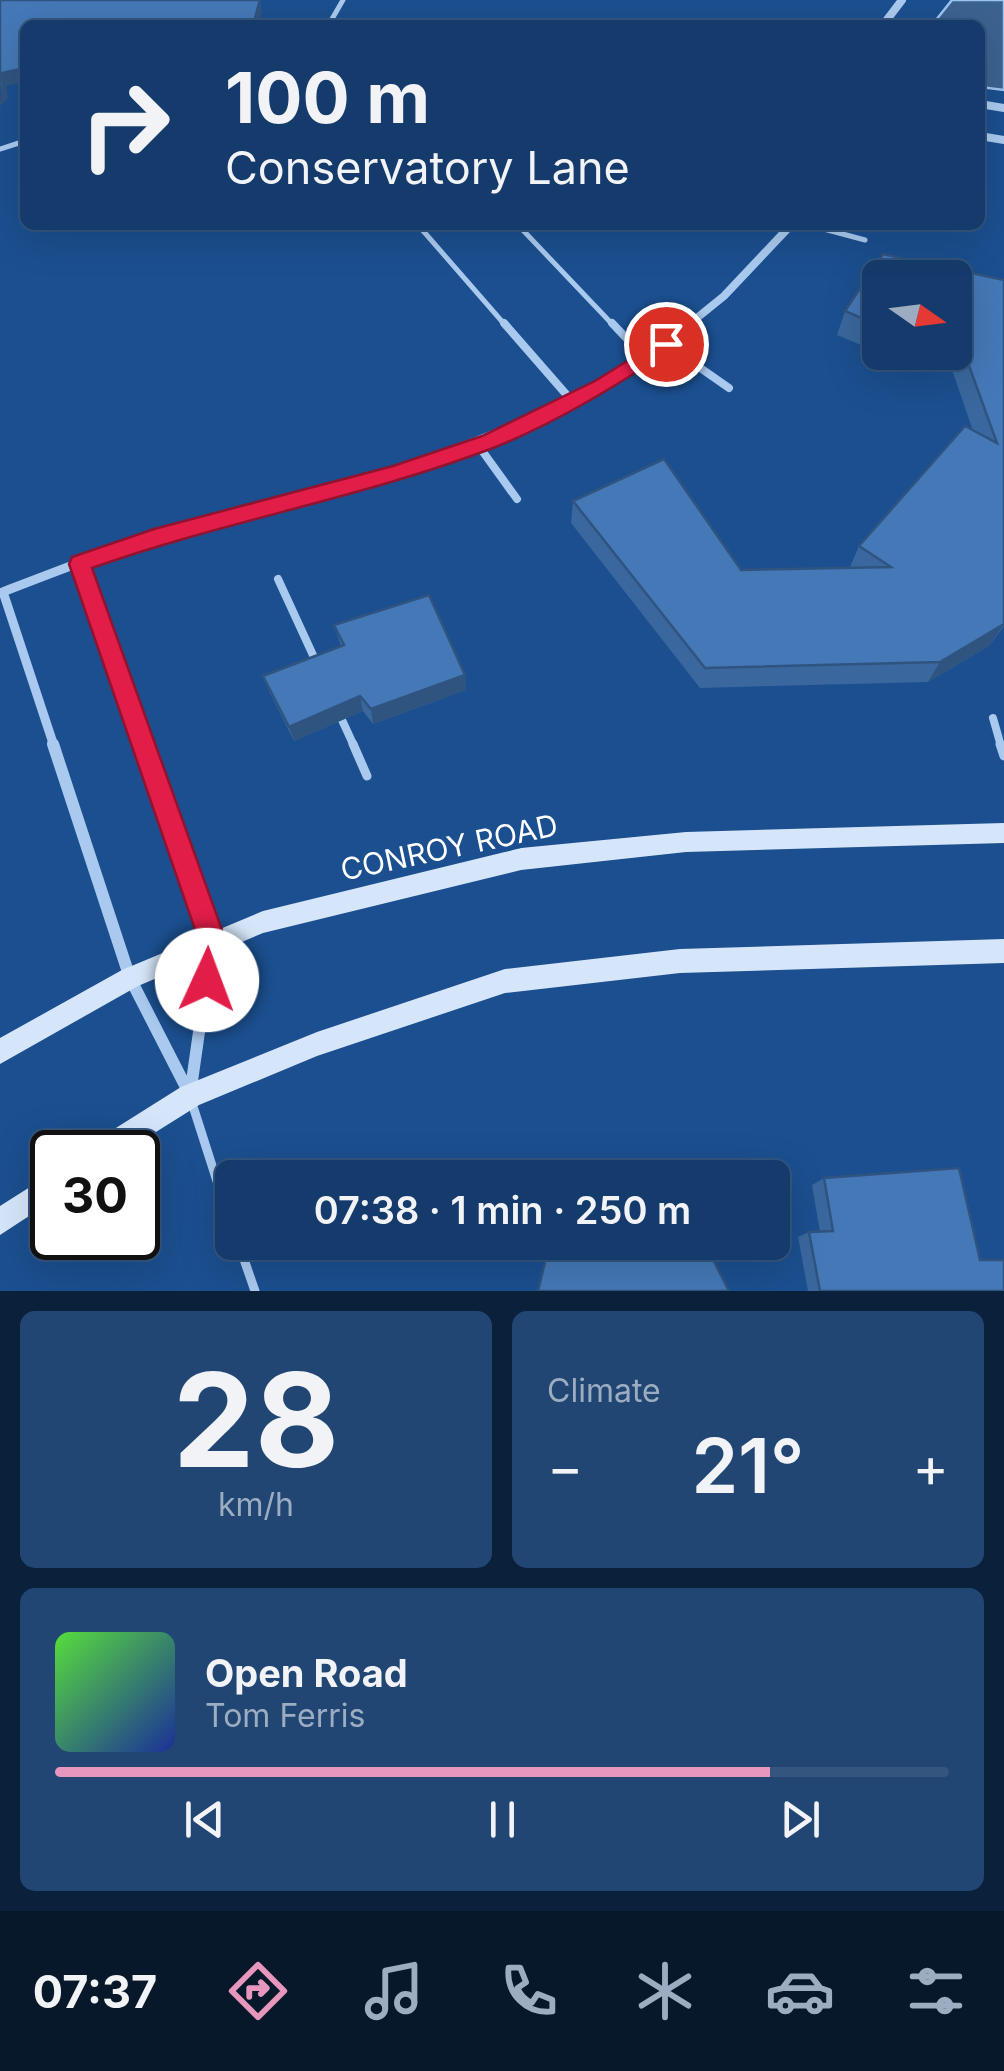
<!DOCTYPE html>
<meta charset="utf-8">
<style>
:root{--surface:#143b6b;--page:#214673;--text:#f1f3f6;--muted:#9dadc1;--line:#33557e;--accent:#e797bd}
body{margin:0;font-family:Inter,sans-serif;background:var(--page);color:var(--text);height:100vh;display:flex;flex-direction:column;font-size:38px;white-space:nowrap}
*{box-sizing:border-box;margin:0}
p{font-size:32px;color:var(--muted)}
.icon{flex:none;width:55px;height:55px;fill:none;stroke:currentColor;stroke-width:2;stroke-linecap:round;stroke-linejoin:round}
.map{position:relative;height:1291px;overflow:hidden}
.side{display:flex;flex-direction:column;gap:20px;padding:20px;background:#0b203b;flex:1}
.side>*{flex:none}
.top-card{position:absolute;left:20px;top:20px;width:965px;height:210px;border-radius:15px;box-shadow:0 10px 40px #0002,0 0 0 2px var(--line);background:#143b6b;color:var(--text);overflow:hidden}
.needle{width:65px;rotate:104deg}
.buttons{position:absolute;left:862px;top:260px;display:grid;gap:20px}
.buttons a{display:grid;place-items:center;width:110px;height:110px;border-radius:15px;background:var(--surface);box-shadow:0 10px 40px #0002,0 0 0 2px var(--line);font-size:50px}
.speed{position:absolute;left:30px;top:1130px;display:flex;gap:20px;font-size:50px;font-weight:700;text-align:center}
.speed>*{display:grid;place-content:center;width:130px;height:130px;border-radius:50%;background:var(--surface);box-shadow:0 10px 40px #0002,0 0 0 2px var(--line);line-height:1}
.speed .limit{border:5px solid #111;border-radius:15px;background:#fff;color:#111}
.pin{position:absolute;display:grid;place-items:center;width:85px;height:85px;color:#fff;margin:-42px;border:5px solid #fff;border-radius:50%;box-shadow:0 2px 10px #0007}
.me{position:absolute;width:110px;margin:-55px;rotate:2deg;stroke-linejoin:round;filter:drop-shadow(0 0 8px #0008)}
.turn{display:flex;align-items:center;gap:35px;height:210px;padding:0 40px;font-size:45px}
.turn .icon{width:130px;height:130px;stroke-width:2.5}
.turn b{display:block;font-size:70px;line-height:85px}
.big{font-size:75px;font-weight:600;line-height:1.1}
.side .widget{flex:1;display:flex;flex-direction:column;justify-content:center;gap:15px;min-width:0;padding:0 35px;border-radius:15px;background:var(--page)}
.side .dial{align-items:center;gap:0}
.dial b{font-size:130px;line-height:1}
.song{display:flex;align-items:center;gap:30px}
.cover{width:120px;height:120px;border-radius:15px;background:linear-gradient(135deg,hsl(110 70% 55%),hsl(230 70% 35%))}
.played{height:10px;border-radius:5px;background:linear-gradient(90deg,var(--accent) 80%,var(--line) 80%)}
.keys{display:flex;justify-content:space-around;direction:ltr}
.heat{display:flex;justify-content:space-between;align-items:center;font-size:55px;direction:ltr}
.side .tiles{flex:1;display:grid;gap:20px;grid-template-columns:1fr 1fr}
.widget:last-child{grid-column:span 2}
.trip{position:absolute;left:215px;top:1160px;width:575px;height:100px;border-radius:15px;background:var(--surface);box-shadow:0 10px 40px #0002,0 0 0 2px var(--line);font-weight:600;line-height:100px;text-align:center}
.tabs{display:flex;height:160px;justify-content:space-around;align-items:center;background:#08182b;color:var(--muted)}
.tabs .icon{width:70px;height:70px}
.tabs .selected{color:var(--accent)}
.tabs b{font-size:45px;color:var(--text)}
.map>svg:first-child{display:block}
.water{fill:#3c6290;stroke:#9cc4f0;stroke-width:2.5}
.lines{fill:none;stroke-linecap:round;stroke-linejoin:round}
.lane-far2{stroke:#a9c9ee;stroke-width:5}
.lane-far1{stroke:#a9c9ee;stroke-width:8}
.lane{stroke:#a9c9ee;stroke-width:9}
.street-far2{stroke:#a9c9ee;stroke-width:8}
.street-far1{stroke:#a9c9ee;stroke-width:9}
.street{stroke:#a9c9ee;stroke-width:12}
.secondary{fill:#d6e6fa;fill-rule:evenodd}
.wall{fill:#3a679d}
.shaded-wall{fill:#305480}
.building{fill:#4478b7;stroke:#305480;stroke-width:2.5}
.route{fill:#e11d48;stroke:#92132f;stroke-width:2.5}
.labels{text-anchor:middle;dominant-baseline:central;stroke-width:10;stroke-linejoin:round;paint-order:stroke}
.street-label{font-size:30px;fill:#fff;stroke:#1b4f8f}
</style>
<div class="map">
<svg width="1004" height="1291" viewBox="0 0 1004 1291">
<rect width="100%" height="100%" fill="#1b4f8f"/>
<path class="water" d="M952,0H1004V90L980,87V25H932Z"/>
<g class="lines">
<path class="lane-far2" d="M333,25L332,19L343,0
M0,149L25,141
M418,225L506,326
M518,225L614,326
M809,225L865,240"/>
<path class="lane-far1" d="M504,323L572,401
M612,323L646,359
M666,344L729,388
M478,445L517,499
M278,579L318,666
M993,718L1001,746
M342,720L354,746"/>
<path class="lane" d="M353,744L367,776
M1000,744L1004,756
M191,1100L232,1228
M238,1242L255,1291"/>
<path class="street-far2" d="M883,25L902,0
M980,104L1004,108
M980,136L1004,140
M687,326L724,296L791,225"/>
<path class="street-far1" d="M80,563L144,746
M3,592L54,746
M0,593C52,573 104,552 158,537C343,484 536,446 690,323"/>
<path class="street" d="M53,744L130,978L190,1095
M143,744L212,941L190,1095"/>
<path class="secondary" d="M1004,823V843L686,852L521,870L263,933L138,986L0,1064V1038L122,970L263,911L521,848L686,832Z
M1004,939V963L680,973L505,993L317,1056L199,1105L124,1152H88L92,1143L181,1087L317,1032L505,969L680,949Z
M52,1173V1201L0,1235V1206Z"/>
</g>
<path class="wall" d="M883,254L1004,280V626L989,646L928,682L700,688L571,523L573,501L664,459L741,570L852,568L850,567L859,546L965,426L973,431L946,352H955V278H880V352H927L916,368L837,335L845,311Z
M334,625L465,675L466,690L373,724L363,711L294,741L269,691L263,676L341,646Z
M824,1178L980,1260L1004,1291H808L798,1237L809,1232H820L812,1185Z"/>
<path class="shaded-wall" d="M260,0L262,12L259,25H253Z
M25,68V82L6,86L8,98L0,106L2,73Z
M922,352H927L916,368Z
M1004,624L989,646L928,682L940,662Z
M465,675L466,690L373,724L371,709Z
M360,696L363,711L294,741L289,727Z"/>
<path class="building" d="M0,0H260L253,25H25V68L2,73L3,85L0,88Z
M883,254L1004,280V624L940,662L705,668L573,501L664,459L741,570L891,567L859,546L965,426L997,443L955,327V278H880V326L845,311Z
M429,595L465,675L371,709L360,696L289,727L263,676L344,645L334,625Z
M959,1168L980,1260H1004V1291H820L809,1232L833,1231L824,1178Z
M563,1242H704L729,1291H538L548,1250Z"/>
<path class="route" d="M666,337L672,339V349C616,386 556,423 493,448C362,498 224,521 92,568L226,941L216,989L207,993L197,989L193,980L199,941L69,564L72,557L154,529L393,466L482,436L595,381Z"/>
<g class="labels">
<g class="street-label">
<text transform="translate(449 847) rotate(-12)">CONROY ROAD</text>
</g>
</g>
</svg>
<div class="buttons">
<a><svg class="needle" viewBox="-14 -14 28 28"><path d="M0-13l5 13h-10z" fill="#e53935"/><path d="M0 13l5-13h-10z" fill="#9dadc1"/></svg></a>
</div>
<div class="speed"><div class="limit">30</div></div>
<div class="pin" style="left:666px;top:344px;background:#d93025"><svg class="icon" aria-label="arrive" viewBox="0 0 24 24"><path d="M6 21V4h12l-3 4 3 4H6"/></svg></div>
<svg class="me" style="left:207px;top:980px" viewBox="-20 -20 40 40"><circle r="19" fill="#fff"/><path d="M0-13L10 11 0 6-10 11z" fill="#e11d48"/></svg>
<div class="trip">07:38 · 1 min · 250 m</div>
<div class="top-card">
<div class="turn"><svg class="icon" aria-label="right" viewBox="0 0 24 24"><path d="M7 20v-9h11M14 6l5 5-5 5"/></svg><div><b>100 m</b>Conservatory Lane</div></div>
</div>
</div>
<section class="side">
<div class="tiles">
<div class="widget dial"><b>28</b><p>km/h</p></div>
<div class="widget"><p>Climate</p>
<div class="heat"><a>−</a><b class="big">21°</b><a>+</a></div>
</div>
<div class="widget">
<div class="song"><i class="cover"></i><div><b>Open Road</b><p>Tom Ferris</p></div></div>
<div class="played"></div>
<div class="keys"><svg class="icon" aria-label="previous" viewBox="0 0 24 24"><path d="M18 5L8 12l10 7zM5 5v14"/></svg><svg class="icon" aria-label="pause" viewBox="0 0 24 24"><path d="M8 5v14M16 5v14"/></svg><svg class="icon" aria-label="next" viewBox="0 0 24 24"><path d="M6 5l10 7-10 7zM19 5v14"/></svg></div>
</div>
</div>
</section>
<nav class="tabs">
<b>07:37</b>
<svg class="icon selected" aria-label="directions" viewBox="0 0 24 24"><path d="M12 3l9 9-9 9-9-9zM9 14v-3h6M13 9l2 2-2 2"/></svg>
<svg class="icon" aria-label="music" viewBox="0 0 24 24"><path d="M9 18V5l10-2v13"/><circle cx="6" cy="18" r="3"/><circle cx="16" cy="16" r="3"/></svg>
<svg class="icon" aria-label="phone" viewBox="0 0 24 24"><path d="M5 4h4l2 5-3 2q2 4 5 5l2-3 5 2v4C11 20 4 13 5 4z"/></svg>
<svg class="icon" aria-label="climate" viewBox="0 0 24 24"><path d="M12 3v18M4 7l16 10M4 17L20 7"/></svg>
<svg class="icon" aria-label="car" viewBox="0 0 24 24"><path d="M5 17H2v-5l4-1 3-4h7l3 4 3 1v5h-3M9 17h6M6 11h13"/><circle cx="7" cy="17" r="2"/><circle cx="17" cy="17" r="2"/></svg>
<svg class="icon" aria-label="filters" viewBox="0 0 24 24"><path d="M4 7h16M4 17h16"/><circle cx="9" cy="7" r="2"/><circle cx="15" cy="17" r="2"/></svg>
</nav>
